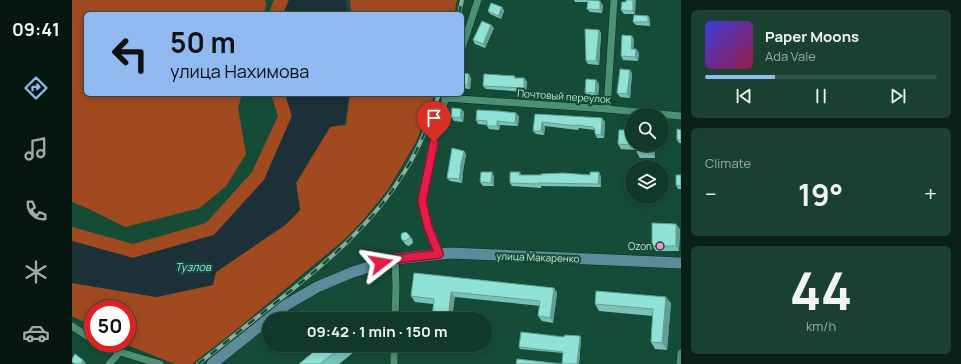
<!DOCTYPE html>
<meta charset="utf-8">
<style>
:root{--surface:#103929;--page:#194031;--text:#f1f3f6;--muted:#9caca8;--line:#305346;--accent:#90b9f0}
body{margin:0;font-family:Manrope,sans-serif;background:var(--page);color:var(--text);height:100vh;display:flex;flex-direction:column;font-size:15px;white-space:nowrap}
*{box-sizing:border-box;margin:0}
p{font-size:13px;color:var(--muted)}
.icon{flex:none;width:22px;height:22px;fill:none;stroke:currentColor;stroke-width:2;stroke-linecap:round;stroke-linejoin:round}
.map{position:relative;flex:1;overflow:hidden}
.details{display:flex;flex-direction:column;gap:10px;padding:10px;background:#091f17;width:280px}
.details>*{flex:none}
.banner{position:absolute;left:12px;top:12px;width:380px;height:84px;border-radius:6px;box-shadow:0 2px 10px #0003,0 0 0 1px var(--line);background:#90b9f0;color:#111;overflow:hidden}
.buttons{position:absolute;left:553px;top:108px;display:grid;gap:8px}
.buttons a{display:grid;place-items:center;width:44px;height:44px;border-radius:50%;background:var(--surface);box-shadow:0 2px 10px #0003,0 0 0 1px var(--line);font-size:20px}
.speed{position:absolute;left:12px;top:300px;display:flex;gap:8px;font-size:20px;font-weight:700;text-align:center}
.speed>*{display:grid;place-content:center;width:52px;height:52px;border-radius:50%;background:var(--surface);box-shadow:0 2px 10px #0003,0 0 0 1px var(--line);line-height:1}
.speed .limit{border:6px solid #d22;background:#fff;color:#111}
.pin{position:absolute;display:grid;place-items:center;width:34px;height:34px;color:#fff;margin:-41px -17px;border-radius:50% 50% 50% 0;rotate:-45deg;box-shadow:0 0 4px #0007}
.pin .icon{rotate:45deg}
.me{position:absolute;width:44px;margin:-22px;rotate:76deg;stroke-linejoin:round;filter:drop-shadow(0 0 3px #0008)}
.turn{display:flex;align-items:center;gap:14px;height:84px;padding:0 20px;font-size:18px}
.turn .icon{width:52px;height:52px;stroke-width:2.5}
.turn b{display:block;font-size:28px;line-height:34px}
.big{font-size:30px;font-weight:700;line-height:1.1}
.details .widget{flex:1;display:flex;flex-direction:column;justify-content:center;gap:6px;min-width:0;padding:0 14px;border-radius:6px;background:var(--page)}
.details .dial{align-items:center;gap:0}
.dial b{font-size:52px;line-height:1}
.song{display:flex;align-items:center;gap:12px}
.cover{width:48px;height:48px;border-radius:6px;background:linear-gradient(135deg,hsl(240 70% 55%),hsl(340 70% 35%))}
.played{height:4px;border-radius:2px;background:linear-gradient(90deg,var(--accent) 30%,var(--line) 30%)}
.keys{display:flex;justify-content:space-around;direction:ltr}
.heat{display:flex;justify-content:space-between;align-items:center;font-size:22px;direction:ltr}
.trip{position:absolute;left:190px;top:312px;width:230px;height:40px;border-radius:20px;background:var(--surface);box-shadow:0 2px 10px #0003,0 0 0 1px var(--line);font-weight:700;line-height:40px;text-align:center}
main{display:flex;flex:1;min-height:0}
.tab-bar{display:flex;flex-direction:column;width:72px;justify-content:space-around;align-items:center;background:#061710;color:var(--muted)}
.tab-bar .icon{width:28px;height:28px}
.tab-bar .on{color:var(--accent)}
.tab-bar b{font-size:18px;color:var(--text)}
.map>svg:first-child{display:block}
.green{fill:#a14a1f}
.water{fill:#1c3038}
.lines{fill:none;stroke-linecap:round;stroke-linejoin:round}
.street-casing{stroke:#092f21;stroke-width:8}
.secondary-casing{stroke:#092f21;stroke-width:12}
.street{stroke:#4c9173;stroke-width:7}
.secondary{stroke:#5d8b99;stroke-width:11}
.rail-casing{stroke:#86af9d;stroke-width:4}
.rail{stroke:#154c37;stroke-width:2.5;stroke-dasharray:8;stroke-linecap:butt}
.wall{fill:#7ac2b8}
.shaded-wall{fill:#639e96}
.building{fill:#8ee2d6;stroke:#639e96}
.route-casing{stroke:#92132f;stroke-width:10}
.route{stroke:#e11d48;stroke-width:7}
.poi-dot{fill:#f790ce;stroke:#154c37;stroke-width:1.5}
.labels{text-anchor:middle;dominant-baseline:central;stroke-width:4;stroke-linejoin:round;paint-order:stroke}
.street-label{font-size:10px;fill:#c3e5d4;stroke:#154c37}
.poi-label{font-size:10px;fill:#c3e5d4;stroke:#154c37;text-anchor:end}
.water-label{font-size:11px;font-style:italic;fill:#9eddf5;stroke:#154c37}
</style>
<main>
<nav class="tab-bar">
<b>09:41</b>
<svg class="icon on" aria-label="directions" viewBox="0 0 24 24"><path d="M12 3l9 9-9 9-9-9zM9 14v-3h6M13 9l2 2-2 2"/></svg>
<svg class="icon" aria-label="music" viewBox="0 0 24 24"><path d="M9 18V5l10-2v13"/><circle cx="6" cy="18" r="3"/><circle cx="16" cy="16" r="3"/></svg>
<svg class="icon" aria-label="phone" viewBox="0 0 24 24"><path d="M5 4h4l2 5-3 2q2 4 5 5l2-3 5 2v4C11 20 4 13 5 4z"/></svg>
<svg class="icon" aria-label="climate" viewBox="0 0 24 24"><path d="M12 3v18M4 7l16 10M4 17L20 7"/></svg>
<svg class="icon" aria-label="car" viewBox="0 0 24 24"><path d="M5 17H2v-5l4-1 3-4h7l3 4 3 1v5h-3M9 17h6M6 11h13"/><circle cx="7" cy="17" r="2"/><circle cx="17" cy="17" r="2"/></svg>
</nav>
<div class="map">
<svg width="609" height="364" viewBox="0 0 609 364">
<rect width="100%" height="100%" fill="#154c37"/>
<path class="green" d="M0,0H193L194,4L192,14H14V94H170L166,108L174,154L154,186L128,208L53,227L15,208L0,202Z
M202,0H217L211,14H196Z
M278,0H385L382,14H279Z
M199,94H213L220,116L192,180L142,235L61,258L0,241V227L61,244L134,223L180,172L206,116Z
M278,94H363L344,142L315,191L292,219L274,238L170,325L120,364H103L50,343H55V309H21V327L0,316V283L85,297L144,272L213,225L228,210L224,183L258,127L274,125Z"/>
<path class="water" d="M217,0H274L275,14H211Z
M213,94H277L272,124L258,127L224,183L228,210L213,225L144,272L141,285L85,297L0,283V241L61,258L142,235L192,180L220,116Z"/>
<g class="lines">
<g class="street-casing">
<path id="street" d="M390,48L406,0
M373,98L535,109L609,116
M535,109L542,0
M367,255L356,227L350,201L355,172L369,113L375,94
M323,319L324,287L323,259
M0,326L21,340
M25,343L48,352L88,364
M322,345V364
M37,364L48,352
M608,364L609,353"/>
</g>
<g class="secondary-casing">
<path id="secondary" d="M140,364L214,305L245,287L281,272L323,259L378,253L609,263"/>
</g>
<use href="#street" class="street"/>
<use href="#secondary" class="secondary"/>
<g class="rail-casing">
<path id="rail" d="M387,14L390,0
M126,364C153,343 180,321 207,300C255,262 301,224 333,171C348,147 358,121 367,94"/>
</g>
<use href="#rail" class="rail"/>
</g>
<path class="wall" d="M502,0H519V1L531,5L530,13L518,12L515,9L516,2H503Z
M554,0L563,14H552L549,10L554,2Z
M430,7L432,11L429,19L418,14L416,11Z
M576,16L578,19V26L564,25L561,22Z
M419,25L422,28L413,48L403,44L401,40Z
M527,30L529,33L527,65L516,64L514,61Z
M562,39L561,49H564L567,53L566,61L551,60L549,56Z
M390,73L399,78L398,89L390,88Z
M560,73L558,98L548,97L545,93Z
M444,78H452L455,82L454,92L414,89L411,86Z
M527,84L526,97L515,96L513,92Z
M389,109L392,112L391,122L382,121L379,117Z
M463,114L530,118L533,122L532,138H525L523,134V131L522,130L507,128L506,130L473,126L472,135L464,134L461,131Z
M447,116L446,126L428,125L427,130L417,129L415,126V125L406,124L404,120Z
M556,130L557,132L560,145H583V158H568L565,153V150L549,149L546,144Z
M609,130V143H607L605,140Z
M392,151L394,154L391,171V172L390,183L378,181L375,178Z
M448,172L449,175L529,176V187L469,186V188L440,186L438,183Z
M609,175V189H606L604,185Z
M422,176V186H411L408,182Z
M608,229L607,251H584L580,246Z
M337,235L341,240V243L337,246L334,245L330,240Z
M342,273L482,288L485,293L481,323L470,321L466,316L468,306L383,297L361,304L343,302L339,296Z
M599,303L595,350L583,349L579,342L581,316L527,311L523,304Z
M508,336L509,338L507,364H490L491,353L448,349L447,347L492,337Z
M250,345H291L267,364H227Z"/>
<path class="shaded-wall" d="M561,0H564L563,14L561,11Z
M528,1L531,5L530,13L528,10Z
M430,7L432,11L429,19L426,16Z
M576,16L578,19V26L576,22Z
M419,25L422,28L413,48L411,44Z
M527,30L529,33L527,65L524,61Z
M560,36L562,39L561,52L559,49Z
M564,49L567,53L566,61L563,57Z
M558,70L560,73L558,98L555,94Z
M397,74L399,78L398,89L396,85Z
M452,78L455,82L454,92L452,88Z
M524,80L527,84L526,97L523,93Z
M389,109L392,112L391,122L388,118Z
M444,113L447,116L446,126L443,123Z
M530,118L533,122L532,138L529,135Z
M425,121L428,125L427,130L425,126Z
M470,122L473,126L472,135L469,131Z
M580,145H583V158L580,153Z
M392,151L394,154L391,171V172L390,183L387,179L388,168Z
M420,172L422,176V186L419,183Z
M527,172L529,176V187L526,184Z
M604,224L608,229L607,251L604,246Z
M337,235L341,240V243L338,238Z
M482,288L485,293L481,323L478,318Z
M379,292L383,297L380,319H376Z
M594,297L599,303L595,350L590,343Z
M508,336L509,338L507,364H505Z
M11,360L14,363L13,364H9Z"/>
<path class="building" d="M516,0L528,1V10L515,9Z
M554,0H561V11L549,10L550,2H554Z
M419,3L430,7L426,16L416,11Z
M562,15L576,16V22H561Z
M410,21L419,25L411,44L401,40Z
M513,29L527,30L524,61H514Z
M550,35L560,36L559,49H564L563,57L549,56Z
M548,69L558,70L555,94L545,93Z
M390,73L397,74L396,85H390Z
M412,74L443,76L442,78H452V88L411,86Z
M514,79L524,80L523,93L513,92Z
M380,108L389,109L388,118L379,117Z
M405,110L426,111L444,113L443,123L425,121V126H415V121L404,120Z
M463,114L530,118L529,135L523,134V129H521V127L504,125V126L470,122L469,131H461Z
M605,129L609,130V140H605Z
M547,130H556V132H560V145L546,144Z
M561,145H580V153H565V145Z
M380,148L392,151L388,168H389L387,179L375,178Z
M409,172H420L419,183L408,182Z
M438,172H448L447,175H469V174L491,173L518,175V172H527L526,184L467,183V184L438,183Z
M604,175H609V186L604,185Z
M580,223L604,224V246H580Z
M334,232L337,235L338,238L333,241L330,240L329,236L330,233Z
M342,273L482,288L478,318L466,316L468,301L379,292L376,319H360L362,299L339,296Z
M524,291L594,297L590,343L579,342L581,309L523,304Z
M449,332L492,337L493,335L508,336L505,364H506H444L445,359L490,364L491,352L447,347Z
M250,345H272L248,364H227Z
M3,354L11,360L9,364H3L0,362V359Z"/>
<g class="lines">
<g class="route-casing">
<path id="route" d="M309,263L323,259L367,254L356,227L350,201L362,142"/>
</g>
<use href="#route" class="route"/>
</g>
<circle class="poi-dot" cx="588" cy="246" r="4"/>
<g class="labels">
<g class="street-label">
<text transform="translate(492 96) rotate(4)">Почтовый переулок</text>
<text transform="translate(466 257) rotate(2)">улица Макаренко</text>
</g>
<g class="poi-label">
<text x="580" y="246">Ozon</text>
</g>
<g class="water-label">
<text x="121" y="266">Тузлов</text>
</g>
</g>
</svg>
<div class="buttons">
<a><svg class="icon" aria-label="search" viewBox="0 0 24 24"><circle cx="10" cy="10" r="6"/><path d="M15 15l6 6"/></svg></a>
<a><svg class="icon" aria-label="layers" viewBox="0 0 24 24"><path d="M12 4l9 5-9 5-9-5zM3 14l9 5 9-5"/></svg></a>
</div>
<div class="speed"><div class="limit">50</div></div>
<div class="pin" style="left:362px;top:142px;background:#d93025"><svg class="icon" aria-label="arrive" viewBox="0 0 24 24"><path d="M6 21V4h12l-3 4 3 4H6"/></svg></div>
<svg class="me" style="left:309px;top:263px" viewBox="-20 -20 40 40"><path d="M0-17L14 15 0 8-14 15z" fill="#e11d48" stroke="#fff" stroke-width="4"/></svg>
<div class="trip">09:42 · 1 min · 150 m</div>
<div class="banner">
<div class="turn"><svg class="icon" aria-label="left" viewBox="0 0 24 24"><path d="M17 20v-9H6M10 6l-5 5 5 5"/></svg><div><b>50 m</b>улица Нахимова</div></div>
</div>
</div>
<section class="details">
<div class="widget">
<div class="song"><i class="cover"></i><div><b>Paper Moons</b><p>Ada Vale</p></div></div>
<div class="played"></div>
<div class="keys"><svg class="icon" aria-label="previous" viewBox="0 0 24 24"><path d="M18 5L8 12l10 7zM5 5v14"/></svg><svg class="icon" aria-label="pause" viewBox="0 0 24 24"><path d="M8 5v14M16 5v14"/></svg><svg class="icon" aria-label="next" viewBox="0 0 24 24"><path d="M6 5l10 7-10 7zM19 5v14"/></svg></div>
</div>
<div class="widget"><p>Climate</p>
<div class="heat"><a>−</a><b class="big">19°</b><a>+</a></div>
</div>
<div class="widget dial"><b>44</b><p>km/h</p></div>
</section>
</main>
